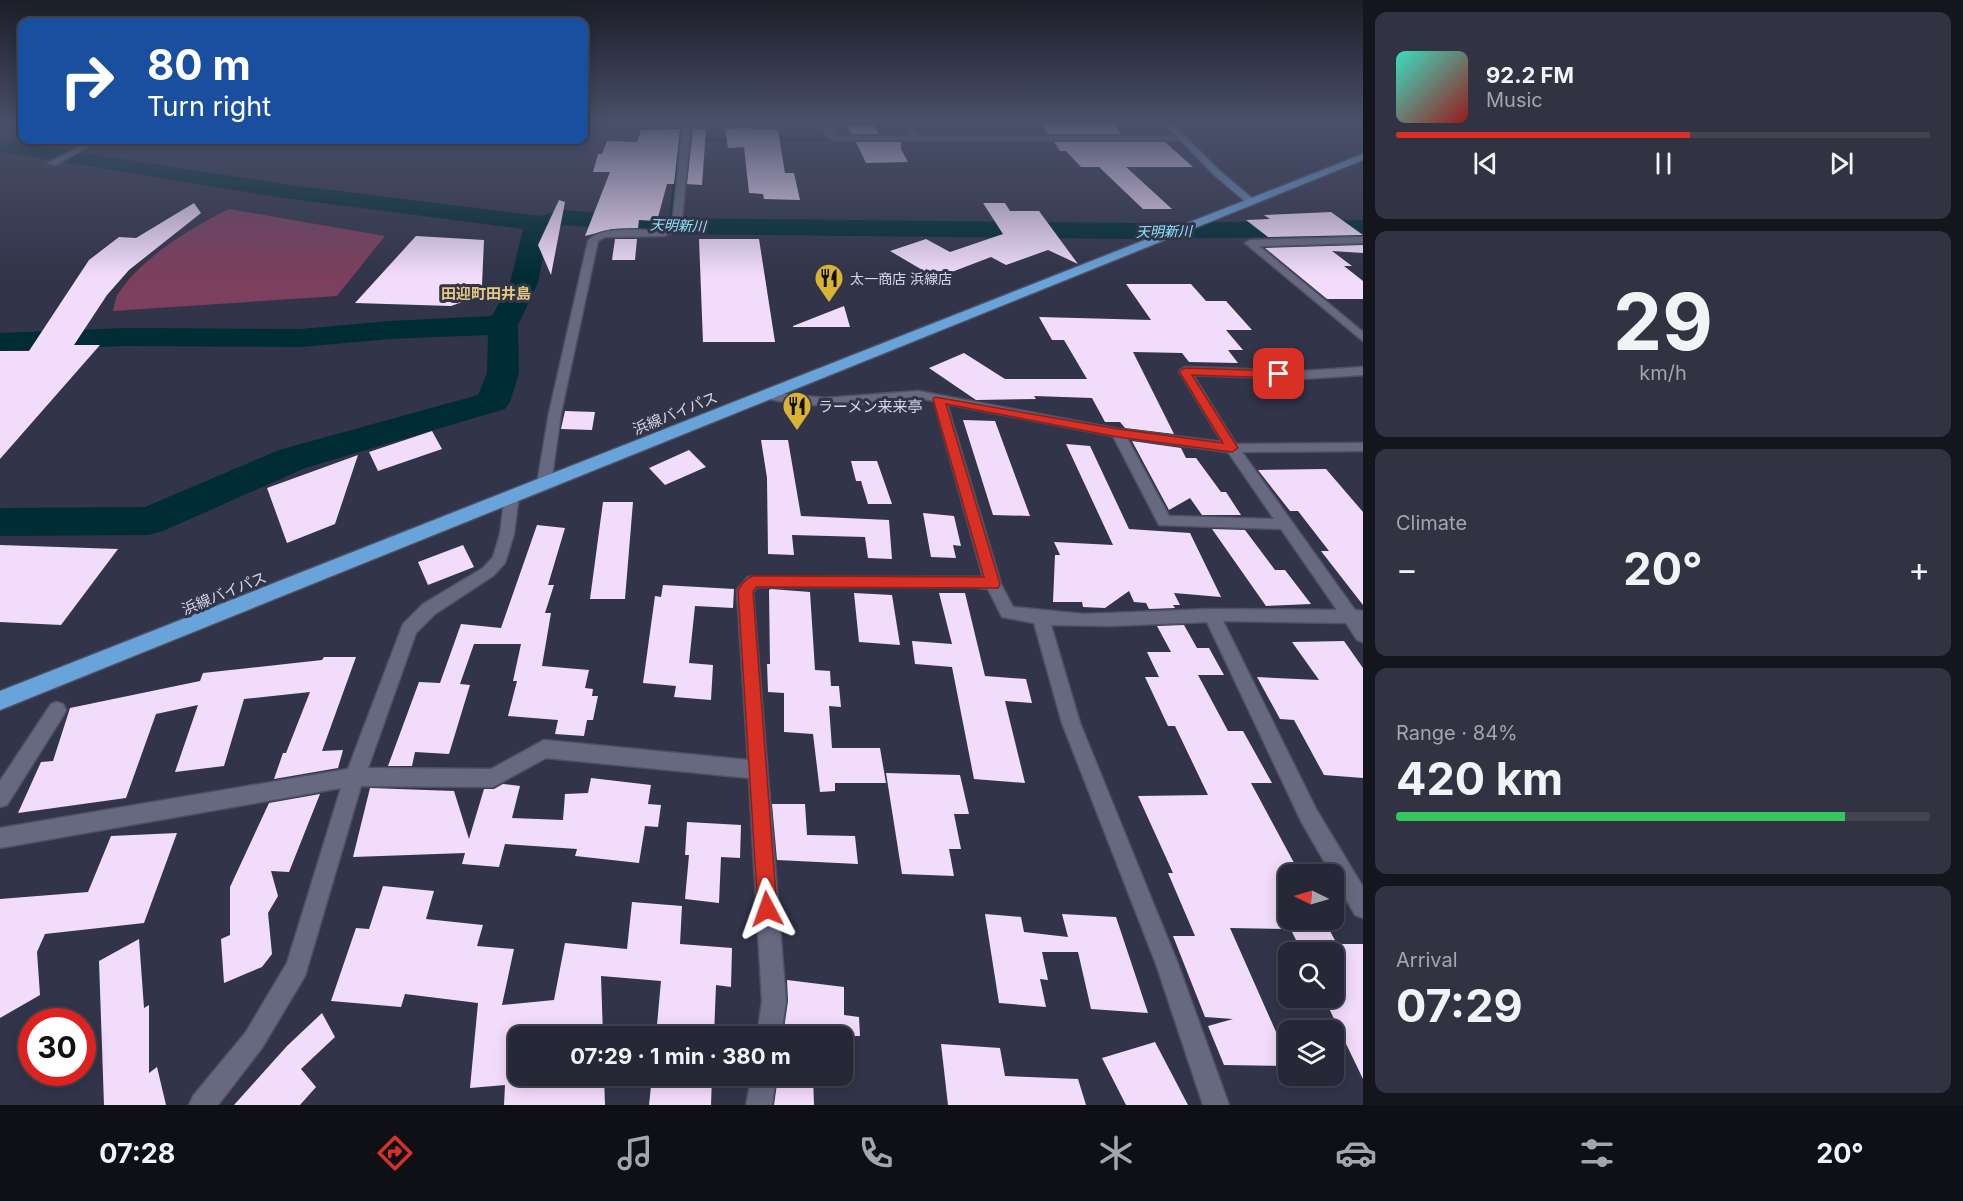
<!DOCTYPE html>
<meta charset="utf-8">
<style>
:root{--surface:#262737;--page:#323342;--text:#f1f3f6;--muted:#a4a5ad;--line:#424452;--accent:#d93025}
body{margin:0;font-family:Inter,"Noto Sans JP",sans-serif;background:var(--page);color:var(--text);height:100vh;display:flex;flex-direction:column;font-size:22px;white-space:nowrap}
*{box-sizing:border-box;margin:0}
p{font-size:20px;color:var(--muted)}
.icon{flex:none;width:33px;height:33px;fill:none;stroke:currentColor;stroke-width:2;stroke-linecap:round;stroke-linejoin:round}
.map{position:relative;flex:1;overflow:hidden}
.sheet{display:flex;flex-direction:column;gap:12px;padding:12px;background:#15151e;width:600px}
.sheet>*{flex:none}
.top-card{position:absolute;left:18px;top:18px;width:570px;height:126px;border-radius:12px;box-shadow:0 3px 15px #0003,0 0 0 2px var(--line);background:#1a4fa0;color:#fff;overflow:hidden}
.needle{width:39px;rotate:275deg}
.tools{position:absolute;left:1278px;top:864px;display:grid;gap:12px}
.tools a{display:grid;place-items:center;width:66px;height:66px;border-radius:12px;background:var(--surface);box-shadow:0 3px 15px #0003,0 0 0 2px var(--line);font-size:30px}
.speed{position:absolute;left:18px;top:1008px;display:flex;gap:12px;font-size:30px;font-weight:700;text-align:center}
.speed>*{display:grid;place-content:center;width:78px;height:78px;border-radius:50%;background:var(--surface);box-shadow:0 3px 15px #0003,0 0 0 2px var(--line);line-height:1}
.speed .limit{border:9px solid #d22;background:#fff;color:#111}
.pin{position:absolute;display:grid;place-items:center;width:51px;height:51px;color:#fff;margin:-26px;border-radius:12px;box-shadow:0 3px 9px #0006}
.me{position:absolute;width:66px;margin:-33px;rotate:356deg;stroke-linejoin:round;filter:drop-shadow(0 0 4px #0008)}
.turn{display:flex;align-items:center;gap:21px;height:126px;padding:0 30px;font-size:27px}
.turn .icon{width:78px;height:78px;stroke-width:2.5}
.turn b{display:block;font-size:42px;line-height:51px}
.big{font-size:45px;font-weight:700;line-height:1.1}
.sheet .card{flex:1;display:flex;flex-direction:column;justify-content:center;gap:9px;min-width:0;padding:0 21px;border-radius:12px;background:var(--page)}
.sheet .dial{align-items:center;gap:0}
.dial b{font-size:78px;line-height:1}
.song{display:flex;align-items:center;gap:18px}
.cover{width:72px;height:72px;border-radius:9px;background:linear-gradient(135deg,hsl(170 70% 55%),hsl(0 70% 35%))}
.played{height:6px;border-radius:3px;background:linear-gradient(90deg,var(--accent) 55%,var(--line) 55%)}
.keys{display:flex;justify-content:space-around;direction:ltr}
.heat{display:flex;justify-content:space-between;align-items:center;font-size:33px;direction:ltr}
.charge{height:9px;border-radius:4px;background:linear-gradient(90deg,#34c759 84%,var(--line) 0)}
.trip{position:absolute;left:508px;top:1026px;width:345px;height:60px;border-radius:12px;background:var(--surface);box-shadow:0 3px 15px #0003,0 0 0 2px var(--line);font-weight:700;line-height:60px;text-align:center}
.dock{display:flex;height:96px;justify-content:space-around;align-items:center;background:#0f1016;color:var(--muted)}
.dock .icon{width:42px;height:42px}
.dock .active{color:var(--accent)}
.dock b{font-size:27px;color:var(--text)}
main{display:flex;flex:1;min-height:0}
.map>svg:first-child{display:block}
.green{fill:#7c3f5e}
.lines{fill:none;stroke-linecap:round;stroke-linejoin:round}
.stream{stroke:#002c35;stroke-width:4}
.river{fill:#002c35;fill-rule:evenodd}
.building{fill:#f2dcfc}
.minor-casing{stroke:#4f5062;stroke-width:3}
.major-casing{stroke:#4f5062;stroke-width:3}
.highway-casing{stroke:#4f5062;stroke-width:3}
.minor{fill:#676981;fill-rule:evenodd}
.major{fill:#688cb6;fill-rule:evenodd}
.highway{fill:#68a3d9;fill-rule:evenodd}
.route{fill:#d93025;stroke:#8d1f18;stroke-width:1.5}
.labels{text-anchor:middle;dominant-baseline:central;stroke-width:6;stroke-linejoin:round;paint-order:stroke}
.far-water-label{font-size:14px;font-style:italic;fill:#89e4f9;stroke:#323449}
.far-poi-label{font-size:14px;fill:#d7d8e6;stroke:#323449;text-anchor:start}
.far-quarter-label{font-size:15px;font-weight:bold;fill:#e4ca7e;stroke:#323449}
.poi-label{font-size:15px;fill:#d7d8e6;stroke:#323449;text-anchor:start}
.street-label{font-size:15px;fill:#d7d8e6;stroke:#323449}
</style>
<main>
<div class="map">
<svg width="1363" height="1105" viewBox="0 0 1363 1105">
<rect width="100%" height="100%" fill="#323449"/>
<path class="green" d="M229,209L385,236L337,296L113,311C114,306 115,299 118,294C141,258 192,227 229,209Z"/>
<g class="lines">
<path class="stream" d="M584,128H681L671,220L666,226
M772,139H836
M682,140H734"/>
<path class="river" d="M0,140L283,184L540,216L563,210L666,218L1136,223L1363,220V236L1136,239L666,234L565,225L548,231L538,283L518,325L519,373L510,402L505,409L305,468L163,531L149,535L0,536V508L145,507L279,450L478,395L487,373L488,335L389,339L301,347L124,346L0,351V333L124,328L301,329L389,321L492,316L510,283L523,229L283,198L0,152Z"/>
</g>
<path class="building" d="M1041,123H1114L1121,134H1048Z
M874,125L879,134H851L848,126Z
M745,128L778,130L785,173H794L800,200L764,199L763,194L749,193L744,147L728,148L725,129Z
M680,129L674,184H667L657,221L639,220L638,228L612,229L585,236L610,172H593L598,154H602L607,141L637,142L641,130Z
M693,129H706L702,185L687,184Z
M856,142H901V149L908,162L866,163Z
M1054,142H1165L1193,167H1126L1172,209H1143L1099,167H1081L1066,151H1060Z
M559,200L565,202L551,275L538,245Z
M194,203L201,213L129,270L107,295L74,345H100L0,459V351H29L89,260L119,237L136,238Z
M983,203H1005L1010,211H1039L1078,264L1048,250L1006,265L991,257L936,278L890,251L926,239L950,252L1003,234Z
M1331,212L1363,235L1268,237L1246,220L1270,219L1264,215Z
M416,236L484,240L482,285L468,300L451,306L355,303Z
M615,239H637L635,260H612Z
M699,239H759L775,342H703Z
M1363,245V253L1332,251L1352,266H1344L1363,281V299H1327L1265,248Z
M1126,284H1191L1206,301H1226L1252,330H1226L1243,350H1228L1238,363L1189,362L1182,353L1133,352L1174,434L1125,428L1120,422H1105L1092,398L1034,396L1036,399L976,400L929,368L964,353L1005,379H1087L1064,340H1052L1039,317L1151,320Z
M844,306L850,327H793V326Z
M565,411L595,412L592,430L561,429Z
M963,420L995,421L1030,516L993,515Z
M432,431L442,449L378,471L369,452Z
M761,440H788L801,516L889,520L892,559L868,558L865,537L792,535L794,555L768,554L767,478Z
M1132,441L1181,448L1186,458H1196L1221,492H1226L1241,515H1202L1190,498L1169,510Z
M1066,444L1090,446L1129,529L1190,533L1221,597L1174,593L1180,605H1173L1175,608L1149,609L1146,603L1134,602L1129,591L1105,608L1083,607L1082,602H1053L1055,555H1060L1054,542L1113,545Z
M689,450L706,467L665,485L649,468Z
M358,455L335,524L287,543L267,488Z
M851,461H877L892,504H868L861,481H856Z
M1326,469L1363,512V605L1321,551H1329L1298,511H1290L1258,470Z
M603,502H633L625,599H590Z
M923,513L954,516L961,546L953,545L956,558L931,557Z
M537,525L565,528L548,585H554L545,613H551L542,666L589,670L585,688L593,689L592,696H598L593,720H587L584,736L555,734L558,720L508,716L517,681H513L521,644H474L460,684L470,685L449,754L415,752L412,766H388L419,682L440,683L461,624L501,628Z
M1212,529L1245,530L1275,570H1285L1311,604L1266,606Z
M0,545L118,549L61,625L0,622Z
M463,545L474,567L428,585L418,562Z
M663,585L734,589L733,608L695,606L689,663L713,665L711,700L674,697L676,686L643,683L655,596L661,597Z
M771,589L810,592L815,670L830,671L831,686H839L841,707L829,706L832,748H880L886,783H835V791L820,792L813,734L784,732V693L768,692L767,664H770L769,590Z
M854,593L892,595L900,645L859,642Z
M939,593H965L985,676L1026,679L1032,703L1005,701L1025,783L974,779L952,667L915,664L912,641L952,644Z
M1184,625L1197,648H1209L1224,675H1198L1228,731H1243L1272,783H1251L1300,874H1288V920H1324L1337,944H1363V1079L1324,998H1334V952H1302L1288,924V929L1230,928L1288,1059V1066L1224,1065L1208,1026L1233,1019L1205,1017L1173,936H1195L1168,873H1173L1138,796L1208,795L1175,726H1168L1145,677H1159L1147,652H1171L1157,626Z
M1344,641L1363,668V778L1324,775L1294,720L1280,719L1257,677L1319,680L1292,642Z
M324,657H356L322,751L343,750L338,768L274,779L283,753H286L310,692L244,699L224,766L175,772L198,705L156,714L126,798L18,813L41,762L53,761L70,708L200,681L203,673L322,660Z
M886,773L960,775L969,814H954L961,849H949L954,876L902,874Z
M591,778L651,785L648,804L661,805L658,827L645,826L639,863L575,856L577,849L505,844L499,867L462,864L465,853L353,857L370,788L454,791L469,839L484,789H494L503,784L520,786L512,818L563,820L565,794L588,793Z
M320,794L289,872L271,871L278,896L268,913L272,954L262,967L224,983L221,939L230,935V887L269,803Z
M772,804H805L807,835L855,836L858,864L777,860Z
M687,822L741,825L740,858L721,857L719,903L685,899L689,855H685Z
M177,833L144,923L45,934L37,952L40,995L0,1018V899L88,892L111,836Z
M383,886L434,891L426,919L483,925L477,946L514,949L502,1005L554,1000L565,943L627,949L632,902L682,906L680,944L732,948L731,987L716,985L714,1036H656L661,981L601,976L603,1036H519V1076H604L605,1105H504L505,1085L470,1088L478,1003L405,994L401,1007L331,1001L356,928L369,929Z
M985,914L1021,917L1024,932L1068,937L1062,914L1116,917L1148,1013L1091,1009L1078,952H1042L1048,980L1040,979L1046,1007L999,1003Z
M139,939L144,1008L149,1005V1073L157,1067L166,1105H104L99,961Z
M787,980L844,987V1015L859,1017L860,1036H783L788,1001Z
M322,1013L335,1037L301,1069L316,1087L300,1105H234L287,1046Z
M1155,1042L1188,1105H1126L1102,1058Z
M941,1044L1000,1048L1005,1076L1078,1079L1086,1105H948Z
M652,1076H712L711,1105H649Z
M782,1076H813L814,1105H774L777,1084H782Z"/>
<g class="lines">
<g class="minor-casing">
<path id="minor" d="M683,123H691L681,229L664,236L605,237L598,241L561,413L551,484L549,487H539L537,484L549,413L588,241C600,225 644,231 663,230L672,227Z
M820,123H827L835,136H911L905,123H912L919,136H1183L1187,138L1183,140H832L828,138Z
M92,140H101L55,165L48,163Z
M1363,237V243L1259,246L1363,332V341L1245,243L1250,240Z
M1185,367L1302,371L1363,367V375L1302,379L1193,375L1236,444L1363,443V451L1242,452L1355,610L1363,611V642L1357,640L1346,623L1223,621L1316,809L1363,887V918L1355,915L1302,823L1207,622L1110,626L1051,625L1080,723L1178,964L1229,1105H1203L1156,964L1062,723L1034,623L1002,617L988,589L970,587H757L753,592L786,1001L781,1036H757L762,1001L749,778L546,758L493,787L361,786L305,976L262,1048L218,1105H189L193,1096L246,1032L287,963L341,788L0,848V828L348,769L403,624L423,604L483,568L493,557L500,534L505,495L512,490L519,495L514,534L505,563L493,576L435,614L416,633L368,768L491,769L544,740L748,760L737,590L748,577H983L934,401C909,395 885,402 860,404C828,407 795,405 764,398V392L825,398L918,391L1118,429L1222,442L1179,371ZM947,404L1113,436L1159,525L1281,529L1337,610L1212,609L1084,614L1013,607L1001,584ZM1127,438L1228,452L1274,519L1169,516Z
M57,702L63,704L66,710L63,716L7,805L0,807V781L51,704Z
M752,1076H776L772,1105H746Z"/>
</g>
<g class="major-casing">
<path id="major" d="M1164,123H1172L1220,171L1253,199V203H1247L1214,175Z"/>
</g>
<g class="highway-casing">
<path id="highway" d="M1363,154V160L0,710V691Z"/>
</g>
<use href="#minor" class="minor"/>
<use href="#major" class="major"/>
<use href="#highway" class="highway"/>
</g>
<linearGradient id="sky" x2="0" y2="1"><stop stop-color="#1c1d28"/><stop offset="0.44" stop-color="#49506a"/><stop offset="1" stop-color="#49506a" stop-opacity="0"/></linearGradient>
<rect width="1363" height="277" fill="url(#sky)"/>
<path class="route" d="M1185,368L1279,371L1284,374L1279,378L1192,375L1238,448L1232,452L1118,437L946,404L1000,584L998,588L756,587L753,592L777,909L774,916L767,919L760,916L758,909L738,590C742,584 746,578 753,576L984,577L933,399L935,397L1118,429L1223,443L1179,371Z"/>
<defs>
<g id="restaurant-pin" transform="scale(1.5)"><path d="M0 17L-7.5 6A9.5 9.5 0 1 1 7.5 6Z" fill="#dab334" stroke="#323449"/><path d="M-5-6h1v4h1v-4h1v4h1v-4h1v5L-1.5 .5V6h-2V.5L-5-1ZM5-6V6H3V1.5H1.5Q1.5-4 5-6Z" fill="#111"/></g>
</defs>
<g fill-rule="evenodd">
<use href="#restaurant-pin" x="829" y="278"/>
<use href="#restaurant-pin" x="797" y="406"/>
</g>
<g class="labels">
<g class="far-water-label">
<text transform="translate(678 225) rotate(2)">天明新川</text>
<text transform="translate(1164 231) rotate(-1)">天明新川</text>
</g>
<g class="far-poi-label">
<text x="850" y="278">太一商店 浜線店</text>
</g>
<g class="far-quarter-label">
<text x="486" y="293">田迎町田井島</text>
</g>
<g class="poi-label">
<text x="818" y="406">ラーメン来来亭</text>
</g>
<g class="street-label">
<text transform="translate(675 413) rotate(-22)">浜線バイパス</text>
<text transform="translate(224 593) rotate(-22)">浜線バイパス</text>
</g>
</g>
</svg>
<div class="tools">
<a><svg class="needle" viewBox="-14 -14 28 28"><path d="M0-13l5 13h-10z" fill="#e53935"/><path d="M0 13l5-13h-10z" fill="#a4a5ad"/></svg></a>
<a><svg class="icon" aria-label="search" viewBox="0 0 24 24"><circle cx="10" cy="10" r="6"/><path d="M15 15l6 6"/></svg></a>
<a><svg class="icon" aria-label="layers" viewBox="0 0 24 24"><path d="M12 4l9 5-9 5-9-5zM3 14l9 5 9-5"/></svg></a>
</div>
<div class="speed"><div class="limit">30</div></div>
<div class="pin" style="left:1279px;top:374px;background:#d93025"><svg class="icon" aria-label="arrive" viewBox="0 0 24 24"><path d="M6 21V4h12l-3 4 3 4H6"/></svg></div>
<svg class="me" style="left:767px;top:909px" viewBox="-20 -20 40 40"><path d="M0-17L14 15 0 8-14 15z" fill="#d93025" stroke="#fff" stroke-width="4"/></svg>
<div class="trip">07:29 · 1 min · 380 m</div>
<div class="top-card">
<div class="turn"><svg class="icon" aria-label="right" viewBox="0 0 24 24"><path d="M7 20v-9h11M14 6l5 5-5 5"/></svg><div><b>80 m</b>Turn right</div></div>
</div>
</div>
<section class="sheet">
<div class="card">
<div class="song"><i class="cover"></i><div><b>92.2 FM</b><p>Music</p></div></div>
<div class="played"></div>
<div class="keys"><svg class="icon" aria-label="previous" viewBox="0 0 24 24"><path d="M18 5L8 12l10 7zM5 5v14"/></svg><svg class="icon" aria-label="pause" viewBox="0 0 24 24"><path d="M8 5v14M16 5v14"/></svg><svg class="icon" aria-label="next" viewBox="0 0 24 24"><path d="M6 5l10 7-10 7zM19 5v14"/></svg></div>
</div>
<div class="card dial"><b>29</b><p>km/h</p></div>
<div class="card"><p>Climate</p>
<div class="heat"><a>−</a><b class="big">20°</b><a>+</a></div>
</div>
<div class="card"><p>Range · 84%</p><b class="big">420 km</b><div class="charge"></div></div>
<div class="card"><p>Arrival</p><b class="big">07:29</b></div>
</section>
</main>
<nav class="dock">
<b>07:28</b>
<svg class="icon active" aria-label="directions" viewBox="0 0 24 24"><path d="M12 3l9 9-9 9-9-9zM9 14v-3h6M13 9l2 2-2 2"/></svg>
<svg class="icon" aria-label="music" viewBox="0 0 24 24"><path d="M9 18V5l10-2v13"/><circle cx="6" cy="18" r="3"/><circle cx="16" cy="16" r="3"/></svg>
<svg class="icon" aria-label="phone" viewBox="0 0 24 24"><path d="M5 4h4l2 5-3 2q2 4 5 5l2-3 5 2v4C11 20 4 13 5 4z"/></svg>
<svg class="icon" aria-label="climate" viewBox="0 0 24 24"><path d="M12 3v18M4 7l16 10M4 17L20 7"/></svg>
<svg class="icon" aria-label="car" viewBox="0 0 24 24"><path d="M5 17H2v-5l4-1 3-4h7l3 4 3 1v5h-3M9 17h6M6 11h13"/><circle cx="7" cy="17" r="2"/><circle cx="17" cy="17" r="2"/></svg>
<svg class="icon" aria-label="filters" viewBox="0 0 24 24"><path d="M4 7h16M4 17h16"/><circle cx="9" cy="7" r="2"/><circle cx="15" cy="17" r="2"/></svg>
<b>20°</b>
</nav>
